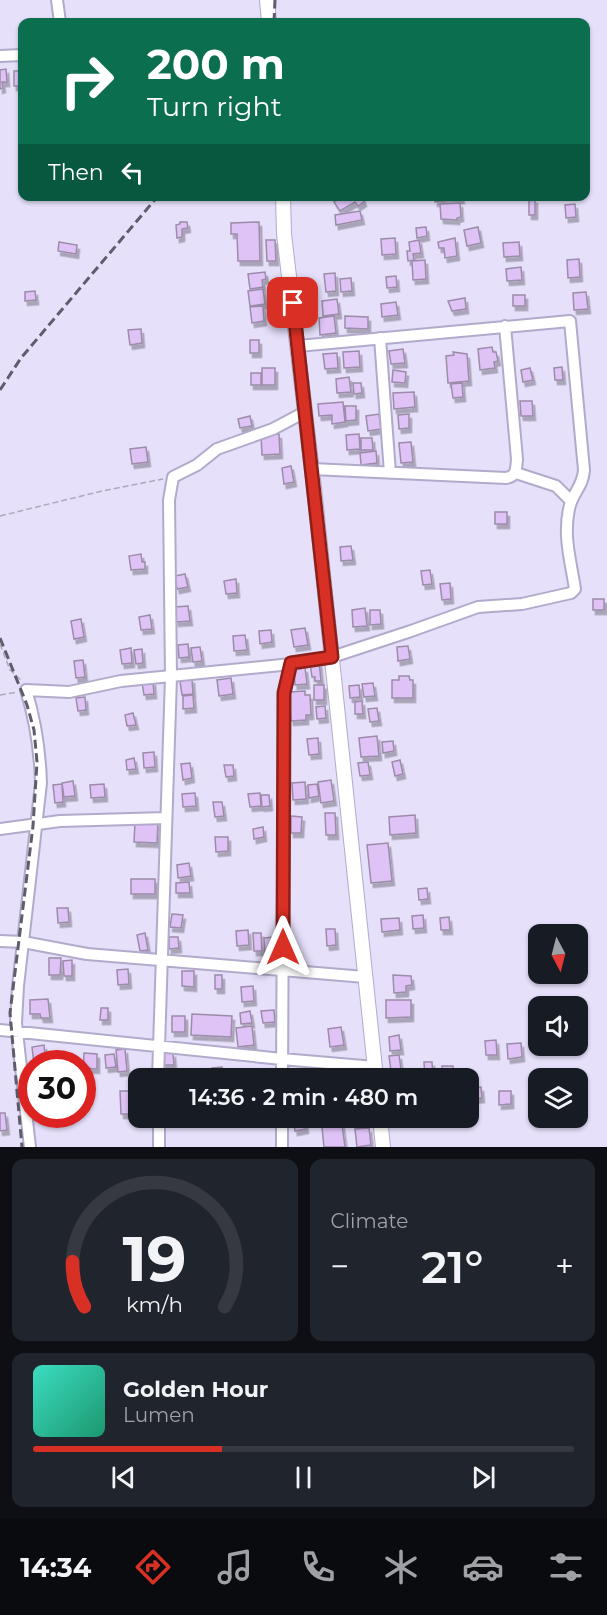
<!DOCTYPE html>
<meta charset="utf-8">
<style>
:root{--surface:#171b24;--page:#20242c;--text:#f1f3f6;--muted:#9ea1a6;--line:#363941;--accent:#d93025}
body{margin:0;font-family:Montserrat,sans-serif;background:var(--page);color:var(--text);height:100vh;display:flex;flex-direction:column;font-size:22px;white-space:nowrap}
*{box-sizing:border-box;margin:0}
p{font-size:20px;color:var(--muted)}
.icon{flex:none;width:33px;height:33px;fill:none;stroke:currentColor;stroke-width:2;stroke-linecap:round;stroke-linejoin:round}
.map{position:relative;height:1147px;overflow:hidden}
.details{display:flex;flex-direction:column;gap:12px;padding:12px;background:#0d0f14;flex:1}
.details>*{flex:none}
.hud{position:absolute;left:18px;top:18px;width:572px;height:183px;border-radius:12px;box-shadow:0 2px 4px #0004;background:#0b6e4f;color:#fff;overflow:hidden}
.needle{width:39px;rotate:173deg}
.controls{position:absolute;left:528px;top:924px;display:grid;gap:12px}
.controls a{display:grid;place-items:center;width:60px;height:60px;border-radius:12px;background:var(--surface);box-shadow:0 2px 4px #0004;font-size:30px}
.speed{position:absolute;left:18px;top:1050px;display:flex;gap:12px;font-size:30px;font-weight:700;text-align:center}
.speed>*{display:grid;place-content:center;width:78px;height:78px;border-radius:50%;background:var(--surface);box-shadow:0 2px 4px #0004;line-height:1}
.speed .limit{border:9px solid #d22;background:#fff;color:#111}
.pin{position:absolute;display:grid;place-items:center;width:51px;height:51px;color:#fff;margin:-26px;border-radius:12px;box-shadow:0 3px 9px #0006}
.me{position:absolute;width:66px;margin:-33px;rotate:0deg;stroke-linejoin:round;filter:drop-shadow(0 0 4px #0008)}
.turn{display:flex;align-items:center;gap:21px;height:126px;padding:0 30px;font-size:27px}
.turn .icon{width:78px;height:78px;stroke-width:2.5}
.turn b{display:block;font-size:42px;line-height:51px}
.then{display:flex;align-items:center;height:57px;padding:0 30px;background:#0003;gap:12px;font-size:22px}
.big{font-size:45px;font-weight:600;line-height:1.1}
.details .tile{flex:1;display:flex;flex-direction:column;justify-content:center;gap:9px;min-width:0;padding:0 21px;border-radius:12px;background:var(--page)}
.details .dial{align-items:center;gap:0}
.dial svg{height:156px;overflow:visible;fill:none;stroke:var(--line);stroke-width:7;stroke-linecap:round;text-anchor:middle}
.dial text{fill:var(--text);stroke:none}
.song{display:flex;align-items:center;gap:18px}
.cover{width:72px;height:72px;border-radius:9px;background:linear-gradient(135deg,hsl(170 70% 55%),hsl(160 70% 35%))}
.played{height:6px;border-radius:3px;background:linear-gradient(90deg,var(--accent) 35%,var(--line) 35%)}
.keys{display:flex;justify-content:space-around;direction:ltr}
.heat{display:flex;justify-content:space-between;align-items:center;font-size:33px;direction:ltr}
.details .tiles{flex:1;display:grid;gap:12px;grid-template-columns:1fr 1fr}
.tile:last-child{grid-column:span 2}
.trip{position:absolute;left:128px;top:1068px;width:351px;height:60px;border-radius:12px;background:var(--surface);box-shadow:0 2px 4px #0004;font-weight:600;line-height:60px;text-align:center}
.dock{display:flex;height:96px;justify-content:space-around;align-items:center;background:#090b0e;color:var(--muted)}
.dock .icon{width:42px;height:42px}
.dock .on{color:var(--accent)}
.dock b{font-size:27px;color:var(--text)}
.map>svg:first-child{display:block}
.building{fill:#dfc3f6;stroke:#9c8ca9;stroke-width:1.5;filter:url(#shadow)}
.lines{fill:none;stroke-linecap:round;stroke-linejoin:round}
.minor-casing{stroke:#b2aaca;stroke-width:14}
.major-casing{stroke:#b2aaca;stroke-width:16}
.path{stroke:#ada8be;stroke-width:1.5;stroke-dasharray:6 3;stroke-linecap:butt}
.minor{stroke:#fff;stroke-width:10}
.major{stroke:#fff;stroke-width:14}
.rail{stroke:#5f5c6b;stroke-width:3;stroke-dasharray:9 4.5;stroke-linecap:butt}
.route-casing{stroke:#8d1f18;stroke-width:15}
.route{stroke:#d93025;stroke-width:10}
</style>
<div class="map">
<svg width="607" height="1147" viewBox="0 0 607 1147">
<defs>
<filter id="shadow"><feDropShadow dx="2.5" dy="4.5" stdDeviation="0" flood-color="#0004"/></filter>
</defs>
<rect width="100%" height="100%" fill="#e6e0fb"/>
<path class="building" d="M6,69L7,82H2L3,88L0,89V70Z
M14,71H22V86H14Z
M343,196H362L364,202L358,206L355,202L340,211L334,202Z
M435,196H461L462,199L435,202Z
M529,199H535V215H529Z
M460,203L461,217L457,218V220L441,219L440,204Z
M575,204L576,217L566,218L565,205Z
M360,211L362,220L336,225L335,215Z
M180,222H187L188,228L182,229V237L177,238L176,225L180,224Z
M259,222L260,261H238L237,234H231V223Z
M426,227L427,236L417,238L416,228Z
M478,227L481,243L467,246L464,230Z
M395,238L396,254L382,255L381,239Z
M455,238L457,256L445,258L444,248H439L438,242Z
M266,240H275L276,261H267Z
M419,240L421,253L413,254L414,260L408,261L407,251H410L409,242Z
M59,242L77,245L76,254L58,251Z
M519,242L520,256L504,257L503,243Z
M579,259L580,277L568,278L567,260Z
M425,260L426,279L413,280L412,261Z
M521,267L522,280L507,281L506,269Z
M265,272L266,279L262,280L263,287L250,289L248,274Z
M335,273L336,291L326,292L324,274Z
M396,276L397,287L387,288L386,277Z
M351,278L352,291L341,292L340,279Z
M263,289L265,304L250,306L248,291Z
M35,291L36,300L25,301V292Z
M586,292L588,309L574,310L573,293Z
M513,295H525V306H513Z
M465,298L466,309L452,311L448,301Z
M337,299L339,314L323,316L322,301Z
M396,302L398,315L382,317L381,304Z
M263,306L264,321L252,323L250,307Z
M334,316L336,333L320,335L319,318Z
M345,316L368,317V329L345,328Z
M141,329L142,343L130,345L128,330Z
M250,340H259V353H250Z
M492,347L493,352H496L498,361L494,362L495,368L480,370L478,349Z
M403,349L405,363L391,364L389,351Z
M359,351L360,367L344,368L343,352Z
M453,352L467,354L469,381L448,383L446,356L454,355Z
M337,353L338,368L325,369L323,354Z
M562,367L563,380H555L554,368Z
M262,368H275V385H262Z
M530,368L533,380L523,382L521,370Z
M393,370L406,372L405,383L392,382Z
M251,373H261V385H251Z
M349,377L351,392L337,393L336,379Z
M353,383H361L362,393L354,394Z
M462,383L463,397L453,398L451,384Z
M414,392L415,407L394,409L393,393Z
M520,401H532L533,416H521Z
M343,402L345,422L332,424V415L319,416L318,404Z
M345,406H356V420L346,421Z
M379,414L381,429L368,431L366,416Z
M409,414V428L399,429L398,415Z
M250,416L252,426L240,428L238,419Z
M279,434L280,454L262,455L261,435Z
M359,434L360,449L347,450L346,435Z
M361,438H372L373,450H361Z
M411,442L413,462L401,463L399,443Z
M146,447L148,462L132,464L130,449Z
M376,451L377,463L361,465L360,453Z
M291,466L294,482L284,484L282,468Z
M495,512H507V524H495Z
M351,546L353,560L341,561L340,547Z
M141,554L142,562H145V569L131,570L129,556Z
M430,570L432,584L423,585L421,571Z
M185,574L188,587L177,589L175,576Z
M236,579L237,593L226,594L224,581Z
M450,583L451,599L442,600L440,584Z
M593,599H604V610H593Z
M188,606L190,621L176,622L175,607Z
M365,608L367,626L353,627L352,610Z
M370,610H380L381,624L370,625Z
M150,615L152,629L141,630L139,617Z
M81,619L84,637L74,639L71,621Z
M305,628L308,645L294,647L291,630Z
M271,630L272,642L260,644L259,631Z
M245,635L247,650L234,651L233,636Z
M188,644L189,657L179,658L178,645Z
M408,646L410,659L398,661L397,647Z
M200,647L202,661L193,662L191,648Z
M131,648L132,663L122,664L120,650Z
M142,649L143,663L136,664L134,650Z
M83,660L85,677L76,678L74,661Z
M319,662L321,681H315V677H312L310,663Z
M305,668L307,684L295,685L294,669Z
M399,676H409L410,680H413V698H392V680H399Z
M231,678L233,694L219,696L217,680Z
M192,679L193,694L182,695L180,681Z
M153,681L154,694L144,695L142,682Z
M373,683L375,696L364,697L362,684Z
M314,685H324V700H314Z
M359,685L360,697L350,698L349,686Z
M305,691V695H310L311,715H306V720L291,721L289,692Z
M193,695L194,708L183,709V696Z
M85,697L86,710L78,711L76,698Z
M362,701L363,714H355V702Z
M325,706L326,718L317,719L316,707Z
M377,708L379,721L370,722L368,709Z
M133,713L136,725L127,726L125,715Z
M377,736L379,756L361,757L359,738Z
M318,738L319,754L309,755L307,739Z
M393,741L394,751L383,753L382,742Z
M154,752L155,767L144,768L143,753Z
M134,758L136,769L127,770L126,760Z
M400,760L403,774L395,776L392,762Z
M368,762L370,775L360,776L358,763Z
M190,763L192,778L183,780L181,764Z
M224,765H233L234,776L226,777Z
M331,780L334,801L321,803L318,782Z
M73,781L75,796L64,797L62,783Z
M305,782L306,799L293,800L292,783Z
M62,784L63,802L55,803L53,785Z
M104,784L105,797L91,798L90,785Z
M317,784L319,796L309,798L308,785Z
M195,793L196,806L183,807L182,794Z
M260,793L261,806L250,807L248,794Z
M261,795H269L270,806L262,807Z
M213,802H222L224,816L215,817Z
M325,813H335L336,835H326Z
M415,815L416,833L390,835L389,817Z
M291,816L302,817L301,833H291Z
M135,823H158L157,843L134,842Z
M263,827L264,837L254,839L253,829Z
M215,837H228V851L216,852Z
M388,843L392,881L371,883L367,845Z
M189,863L191,876L178,878L177,865Z
M131,879H155V894H131Z
M189,882L190,893H176V883Z
M427,888L428,899L419,900L418,889Z
M57,908H68L69,922L58,923Z
M172,914L183,915L181,928L170,927Z
M423,915L424,928L413,929L412,916Z
M449,917L450,930H441L440,918Z
M399,918L400,930L382,932L381,919Z
M326,929H335L336,945L327,946Z
M248,930L249,945L237,946L236,931Z
M145,933L148,950L140,951L137,935Z
M253,933H261L262,951H254Z
M169,937H178L179,948L169,949Z
M274,937L275,954L265,955L264,938Z
M49,958H61L60,975H49Z
M72,960V976H64L63,961Z
M128,969L129,984L118,985L117,970Z
M182,971H194V987L182,986Z
M215,975H222V989H215Z
M393,975L411,976L412,985L406,986V992L394,993Z
M253,986L254,1001L242,1002L241,987Z
M48,999L50,1018H41L40,1014H30V1000Z
M386,1000H411V1017L386,1018Z
M101,1008H108V1020H100Z
M274,1010L275,1022L263,1023L261,1011Z
M250,1011L252,1023L241,1024L240,1013Z
M192,1014L232,1016L231,1037L191,1035Z
M172,1016H185V1032H172Z
M252,1026L254,1045L238,1047L236,1028Z
M341,1027L344,1045L330,1047L328,1029Z
M399,1035L401,1050L390,1051L389,1037Z
M496,1040L497,1055H486L485,1041Z
M521,1043L522,1057L508,1059L507,1044Z
M44,1045L46,1064H34L32,1047Z
M125,1049L127,1071L118,1072L116,1050Z
M84,1053L97,1054V1069L83,1068Z
M163,1053H173L174,1065H163Z
M114,1054L116,1067L106,1068L105,1055Z
M399,1055L401,1070L391,1071L389,1056Z
M424,1062H432L433,1077L425,1078Z
M442,1066H453V1078H442Z
M222,1067L223,1078H213L212,1068Z
M254,1069L255,1078H245L244,1070Z
M139,1070H150V1078H139Z
M350,1072L351,1078H319V1075Z
M481,1087L482,1098L474,1099L473,1088Z
M120,1091H138V1114H121Z
M499,1091H511V1104L499,1105Z
M0,1113H5L7,1130L0,1131Z
M39,1114H61V1118L43,1120L39,1119Z
M293,1118H305L306,1129L295,1131Z
M321,1118H341L345,1147H324Z
M369,1128L371,1145L357,1147L355,1129Z"/>
<g class="lines">
<g class="minor-casing">
<path id="minor" d="M57,0L60,22
M0,56L22,55
M380,338L390,473
M312,469L506,478C517,476 516,469 517,459L505,326
M516,473L556,486L571,501
M0,829L60,821L166,818
M0,941L23,942L87,954L365,977
M0,1030L282,1059L375,1067
M158,1078L171,677L169,500L173,477L197,465L217,449L273,429L305,412
M282,1078L284,693L291,664
M159,1118V1147
M30,1147L16,1023L18,986L41,783C40,751 36,722 26,690L69,692L121,681L291,664L332,657L411,631L478,607L522,604L571,593L575,589C571,562 563,537 569,509C572,493 583,487 584,470L570,321L298,346
M282,1147V1118"/>
</g>
<g class="major-casing">
<path id="major" d="M267,0L269,22
M283,196L284,234L314,488L376,1078
M380,1118L383,1147"/>
</g>
<path class="path" d="M0,516L102,491L163,479
M0,644L10,670L22,681
M0,695L17,692"/>
<use href="#minor" class="minor"/>
<use href="#major" class="major"/>
<path class="rail" d="M274,22L275,0
M0,390L21,358L158,196
M0,638L27,705L34,730L37,762L33,826L10,1013L22,1147"/>
</g>
<g class="lines">
<g class="route-casing">
<path id="route" d="M283,947L284,693L291,663L332,657L293,303"/>
</g>
<use href="#route" class="route"/>
</g>
</svg>
<div class="controls">
<a><svg class="needle" viewBox="-14 -14 28 28"><path d="M0-13l5 13h-10z" fill="#e53935"/><path d="M0 13l5-13h-10z" fill="#9ea1a6"/></svg></a>
<a><svg class="icon" aria-label="sound" viewBox="0 0 24 24"><path d="M4 9h4l5-4v14l-5-4H4zM17 9q2 3 0 6"/></svg></a>
<a><svg class="icon" aria-label="layers" viewBox="0 0 24 24"><path d="M12 4l9 5-9 5-9-5zM3 14l9 5 9-5"/></svg></a>
</div>
<div class="speed"><div class="limit">30</div></div>
<div class="pin" style="left:293px;top:303px;background:#d93025"><svg class="icon" aria-label="arrive" viewBox="0 0 24 24"><path d="M6 21V4h12l-3 4 3 4H6"/></svg></div>
<svg class="me" style="left:283px;top:947px" viewBox="-20 -20 40 40"><path d="M0-17L14 15 0 8-14 15z" fill="#d93025" stroke="#fff" stroke-width="4"/></svg>
<div class="trip">14:36 · 2 min · 480 m</div>
<div class="hud">
<div class="turn"><svg class="icon" aria-label="right" viewBox="0 0 24 24"><path d="M7 20v-9h11M14 6l5 5-5 5"/></svg><div><b>200 m</b>Turn right</div></div>
<div class="then">Then<svg class="icon" aria-label="left" viewBox="0 0 24 24"><path d="M17 20v-9H6M10 6l-5 5 5 5"/></svg></div>
</div>
</div>
<section class="details">
<div class="tiles">
<div class="tile dial"><svg viewBox="0 0 100 80">
<path d="M14 69A42 42 0 1 1 86 69"/>
<path d="M14 69A42 42 0 0 1 8 46" stroke="#d93025"/>
<text x="50" y="56" font-size="32" font-weight="700">19</text>
<text x="50" y="72" font-size="11">km/h</text>
</svg></div>
<div class="tile"><p>Climate</p>
<div class="heat"><a>−</a><b class="big">21°</b><a>+</a></div>
</div>
<div class="tile">
<div class="song"><i class="cover"></i><div><b>Golden Hour</b><p>Lumen</p></div></div>
<div class="played"></div>
<div class="keys"><svg class="icon" aria-label="previous" viewBox="0 0 24 24"><path d="M18 5L8 12l10 7zM5 5v14"/></svg><svg class="icon" aria-label="pause" viewBox="0 0 24 24"><path d="M8 5v14M16 5v14"/></svg><svg class="icon" aria-label="next" viewBox="0 0 24 24"><path d="M6 5l10 7-10 7zM19 5v14"/></svg></div>
</div>
</div>
</section>
<nav class="dock">
<b>14:34</b>
<svg class="icon on" aria-label="directions" viewBox="0 0 24 24"><path d="M12 3l9 9-9 9-9-9zM9 14v-3h6M13 9l2 2-2 2"/></svg>
<svg class="icon" aria-label="music" viewBox="0 0 24 24"><path d="M9 18V5l10-2v13"/><circle cx="6" cy="18" r="3"/><circle cx="16" cy="16" r="3"/></svg>
<svg class="icon" aria-label="phone" viewBox="0 0 24 24"><path d="M5 4h4l2 5-3 2q2 4 5 5l2-3 5 2v4C11 20 4 13 5 4z"/></svg>
<svg class="icon" aria-label="climate" viewBox="0 0 24 24"><path d="M12 3v18M4 7l16 10M4 17L20 7"/></svg>
<svg class="icon" aria-label="car" viewBox="0 0 24 24"><path d="M5 17H2v-5l4-1 3-4h7l3 4 3 1v5h-3M9 17h6M6 11h13"/><circle cx="7" cy="17" r="2"/><circle cx="17" cy="17" r="2"/></svg>
<svg class="icon" aria-label="filters" viewBox="0 0 24 24"><path d="M4 7h16M4 17h16"/><circle cx="9" cy="7" r="2"/><circle cx="15" cy="17" r="2"/></svg>
</nav>
